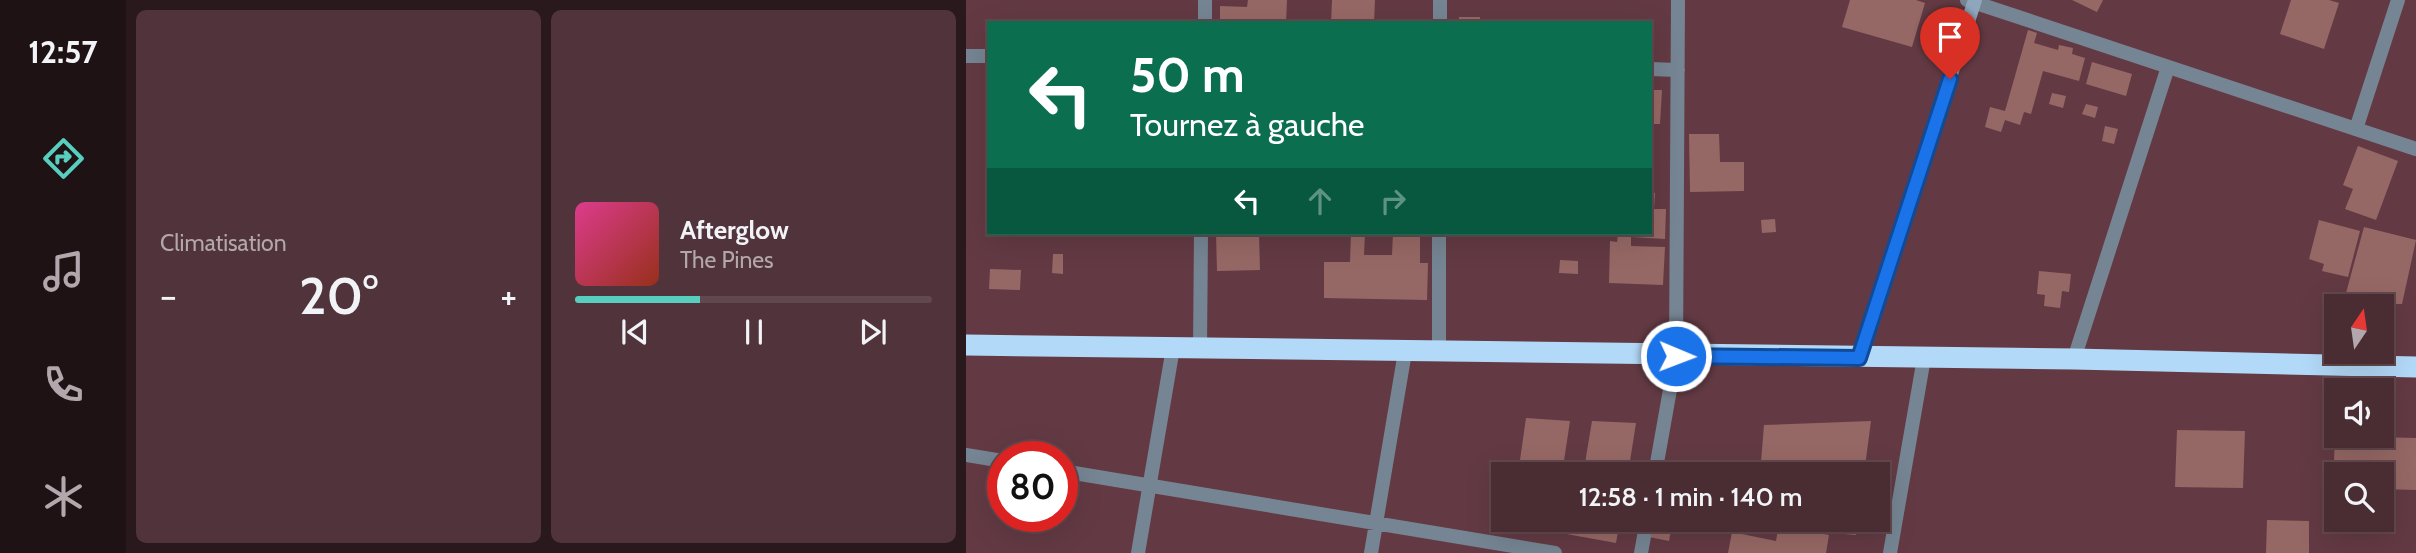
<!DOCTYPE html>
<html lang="fr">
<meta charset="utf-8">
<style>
:root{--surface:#4a2c33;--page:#51343b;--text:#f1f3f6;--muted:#b2a7ac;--line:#61484e;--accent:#58cebf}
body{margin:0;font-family:Cabin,sans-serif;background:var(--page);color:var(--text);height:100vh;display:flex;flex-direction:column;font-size:26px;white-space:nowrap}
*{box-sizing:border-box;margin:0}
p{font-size:23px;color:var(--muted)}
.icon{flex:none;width:38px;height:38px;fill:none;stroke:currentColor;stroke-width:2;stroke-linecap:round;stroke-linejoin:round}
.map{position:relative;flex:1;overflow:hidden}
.side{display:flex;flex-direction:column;gap:10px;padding:10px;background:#29181c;width:840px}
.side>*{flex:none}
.hud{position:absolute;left:21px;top:21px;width:665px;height:214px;border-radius:0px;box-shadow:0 7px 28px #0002,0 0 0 2px var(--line);background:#0b6e4f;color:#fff;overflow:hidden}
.needle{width:46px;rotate:13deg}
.controls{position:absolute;left:1358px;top:294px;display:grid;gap:14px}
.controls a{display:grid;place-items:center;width:70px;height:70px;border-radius:0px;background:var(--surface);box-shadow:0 7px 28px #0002,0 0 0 2px var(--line);font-size:35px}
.speed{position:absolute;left:21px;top:441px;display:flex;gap:14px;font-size:35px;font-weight:700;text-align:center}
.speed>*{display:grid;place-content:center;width:91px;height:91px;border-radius:50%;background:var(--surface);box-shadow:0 7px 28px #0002,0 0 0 2px var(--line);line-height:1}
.speed .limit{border:10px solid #d22;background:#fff;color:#111}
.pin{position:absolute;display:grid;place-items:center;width:60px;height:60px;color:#fff;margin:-72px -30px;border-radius:50% 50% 50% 0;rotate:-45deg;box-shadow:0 0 7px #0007}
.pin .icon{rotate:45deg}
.me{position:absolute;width:77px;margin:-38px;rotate:91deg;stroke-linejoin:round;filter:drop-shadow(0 0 5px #0008)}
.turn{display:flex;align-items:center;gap:24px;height:147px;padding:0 28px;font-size:32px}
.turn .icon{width:91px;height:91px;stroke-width:2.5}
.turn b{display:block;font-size:49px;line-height:60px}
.lanes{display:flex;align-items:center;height:66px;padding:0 28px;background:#0003;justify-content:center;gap:35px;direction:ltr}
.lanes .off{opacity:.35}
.big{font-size:52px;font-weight:600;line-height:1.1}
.side .widget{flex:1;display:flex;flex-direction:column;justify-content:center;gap:10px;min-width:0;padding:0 24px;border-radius:10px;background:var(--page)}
.song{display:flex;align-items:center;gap:21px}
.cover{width:84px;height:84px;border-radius:10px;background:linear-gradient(135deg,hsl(330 70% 55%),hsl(10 70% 35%))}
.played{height:7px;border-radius:4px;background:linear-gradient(90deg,var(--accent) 35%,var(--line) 35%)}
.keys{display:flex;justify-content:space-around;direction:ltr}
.heat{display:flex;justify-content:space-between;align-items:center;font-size:38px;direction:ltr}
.side .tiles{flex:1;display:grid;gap:10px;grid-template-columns:repeat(2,1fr)}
.trip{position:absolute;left:525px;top:462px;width:399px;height:70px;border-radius:0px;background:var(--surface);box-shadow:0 7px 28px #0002,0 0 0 2px var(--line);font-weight:600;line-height:70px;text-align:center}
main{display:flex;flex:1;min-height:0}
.tab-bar{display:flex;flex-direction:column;width:126px;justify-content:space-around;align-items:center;background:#1e1214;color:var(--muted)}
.tab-bar .icon{width:49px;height:49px}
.tab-bar .active{color:var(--accent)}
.tab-bar b{font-size:32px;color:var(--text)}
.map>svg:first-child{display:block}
.building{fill:#966865}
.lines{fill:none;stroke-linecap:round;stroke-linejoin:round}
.street{stroke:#768593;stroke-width:14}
.secondary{stroke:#8fa7bc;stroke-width:14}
.highway{stroke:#b3d9f8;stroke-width:21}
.route-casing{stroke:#114b97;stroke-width:18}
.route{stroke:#1a73e8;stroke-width:12}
</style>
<main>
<nav class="tab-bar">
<b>12:57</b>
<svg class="icon active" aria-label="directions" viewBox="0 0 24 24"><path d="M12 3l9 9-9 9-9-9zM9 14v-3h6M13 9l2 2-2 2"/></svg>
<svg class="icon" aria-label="music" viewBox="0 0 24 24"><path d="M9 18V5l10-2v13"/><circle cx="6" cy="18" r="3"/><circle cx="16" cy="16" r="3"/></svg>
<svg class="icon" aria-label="phone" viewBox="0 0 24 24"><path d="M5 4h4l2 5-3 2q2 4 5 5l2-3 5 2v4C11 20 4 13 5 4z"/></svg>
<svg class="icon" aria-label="climate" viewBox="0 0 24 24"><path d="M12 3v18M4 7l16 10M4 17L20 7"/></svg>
</nav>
<section class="side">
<div class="tiles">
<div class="widget"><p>Climatisation</p>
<div class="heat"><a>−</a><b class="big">20°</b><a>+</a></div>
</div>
<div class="widget">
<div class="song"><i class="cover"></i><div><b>Afterglow</b><p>The Pines</p></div></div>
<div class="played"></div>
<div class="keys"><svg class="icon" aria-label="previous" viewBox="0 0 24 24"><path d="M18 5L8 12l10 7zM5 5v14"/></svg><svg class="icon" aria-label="pause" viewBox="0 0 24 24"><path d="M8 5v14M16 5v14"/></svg><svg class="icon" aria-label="next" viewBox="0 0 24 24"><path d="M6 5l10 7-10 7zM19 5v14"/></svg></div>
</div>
</div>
</section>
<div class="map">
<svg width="1450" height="553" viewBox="0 0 1450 553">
<rect width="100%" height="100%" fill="#633a44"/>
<path class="building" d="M282,0H321L320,23H254V6L281,7Z
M366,0H409L408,23L378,21V23H365Z
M884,0H950L959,3L946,47L876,27Z
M1106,0H1137L1131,12Z
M1325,0H1363L1373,3L1358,49L1314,34Z
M493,17H514V23H493Z
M1062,30L1071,33L1068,43L1092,50L1093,45L1107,48L1106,54L1119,58L1113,81L1077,71L1065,114L1058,112L1054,125L1039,120L1035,132L1019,127L1024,107L1039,111Z
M1126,62L1166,74L1160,96L1120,84Z
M684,90H696L694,124H684Z
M1086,93L1100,96L1097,108L1083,104Z
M1120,104L1132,107L1129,118L1116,114Z
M1139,126L1152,129L1148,144L1136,141Z
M723,134H753L754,162H778V191L724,192Z
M1392,146L1432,161L1410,220L1379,209L1387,189L1377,185Z
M684,193H689L688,209H700L699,239L665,237V246L699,247L697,285L643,283L644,241L651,242L652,233H684Z
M809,219L810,232L796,233L795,220Z
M1353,220L1394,231L1382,277L1356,271L1358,264L1343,259Z
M1398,227L1450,240L1436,304H1377Z
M250,233H293L294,270L251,271Z
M385,233H399L398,255H426L427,233H454V263H462L461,300L358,298V262H384Z
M87,254H97V274L86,273Z
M594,260L612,261V274L593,273Z
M24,269L55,270L54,290L23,289Z
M1073,271L1105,274L1103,292L1096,291L1094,308L1078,306L1079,295L1071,294Z
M560,418L604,421L596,474H552Z
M626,421L670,423L662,474H638V472L618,469Z
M905,421L898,474H794L798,425Z
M1211,430L1279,431L1277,488L1209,487Z
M1369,436L1450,438V490L1416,489V474H1370V487H1367Z
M546,520H654L650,543L545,524Z
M686,520H707L703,541L683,537Z
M791,520H892L890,535L842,531L863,535L860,553H762L766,532L810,541L812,529L790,527Z
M1301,520L1343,521V553H1300Z"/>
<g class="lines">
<path class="street" d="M1001,0L1450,149
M239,23V0
M474,23V0
M0,56H23
M684,69L712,70
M1390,129L1432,0
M234,349L235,233
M473,353V233
M1108,359L1202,67
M0,455L37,461
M96,471L589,553
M689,474L710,356L712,0
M172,553L207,348
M405,553L439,352
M675,553L681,520
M924,553L958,358"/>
<path class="secondary" d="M893,358L1009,0"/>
<path class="highway" d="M0,345L1108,359L1450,367"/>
</g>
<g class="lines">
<g class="route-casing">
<path id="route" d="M710,356L893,358L984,79"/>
</g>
<use href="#route" class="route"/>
</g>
</svg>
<div class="controls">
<a><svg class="needle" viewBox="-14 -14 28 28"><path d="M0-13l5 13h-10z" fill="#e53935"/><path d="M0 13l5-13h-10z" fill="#b2a7ac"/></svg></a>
<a><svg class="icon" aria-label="sound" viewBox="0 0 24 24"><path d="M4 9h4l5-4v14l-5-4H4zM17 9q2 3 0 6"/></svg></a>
<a><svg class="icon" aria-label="search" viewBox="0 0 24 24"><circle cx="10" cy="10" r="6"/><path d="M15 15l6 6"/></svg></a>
</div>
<div class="speed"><div class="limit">80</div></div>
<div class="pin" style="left:984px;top:79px;background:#d93025"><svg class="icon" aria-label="arrive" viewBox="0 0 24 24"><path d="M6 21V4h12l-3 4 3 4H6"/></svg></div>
<svg class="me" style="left:710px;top:356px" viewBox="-20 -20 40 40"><circle r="17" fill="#1a73e8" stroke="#fff" stroke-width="3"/><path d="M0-11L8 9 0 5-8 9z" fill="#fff"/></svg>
<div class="trip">12:58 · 1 min · 140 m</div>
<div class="hud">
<div class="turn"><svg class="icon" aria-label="left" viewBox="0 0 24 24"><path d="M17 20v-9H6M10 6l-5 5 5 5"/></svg><div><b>50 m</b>Tournez à gauche</div></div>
<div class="lanes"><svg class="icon" aria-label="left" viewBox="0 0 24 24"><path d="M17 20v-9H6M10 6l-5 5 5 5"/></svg><svg class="icon off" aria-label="ahead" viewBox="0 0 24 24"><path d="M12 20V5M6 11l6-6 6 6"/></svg><svg class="icon off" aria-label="right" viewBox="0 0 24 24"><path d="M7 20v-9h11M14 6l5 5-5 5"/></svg></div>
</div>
</div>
</main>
